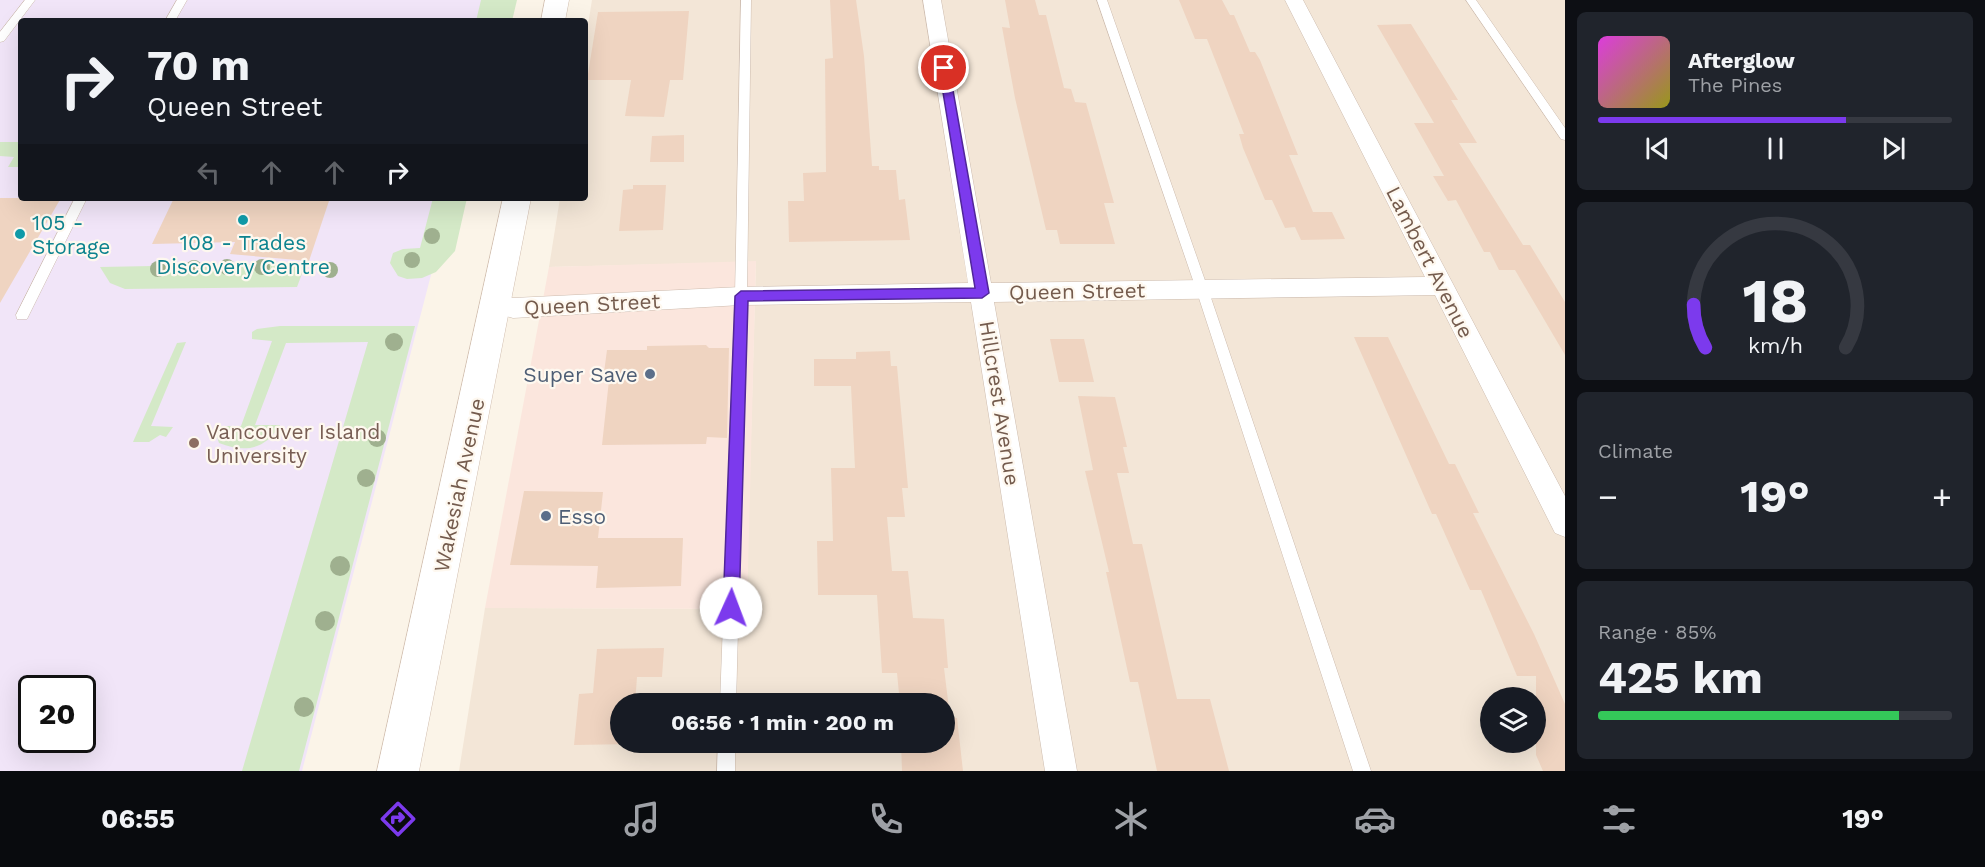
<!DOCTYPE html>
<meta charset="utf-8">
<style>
:root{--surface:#171b24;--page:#20242c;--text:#f1f3f6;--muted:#9ea1a6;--line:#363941;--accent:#7c3aed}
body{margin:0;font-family:"Work Sans",sans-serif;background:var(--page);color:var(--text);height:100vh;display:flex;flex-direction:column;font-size:22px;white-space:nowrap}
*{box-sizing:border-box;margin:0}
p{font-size:20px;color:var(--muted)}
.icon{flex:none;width:33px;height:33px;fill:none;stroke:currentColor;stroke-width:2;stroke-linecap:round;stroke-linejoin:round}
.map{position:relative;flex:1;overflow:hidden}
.drawer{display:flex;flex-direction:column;gap:12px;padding:12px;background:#0d0f14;width:420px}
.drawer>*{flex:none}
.guide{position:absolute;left:18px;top:18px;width:570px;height:183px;border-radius:6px;box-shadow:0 6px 24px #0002;background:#171b24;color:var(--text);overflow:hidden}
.controls{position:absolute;left:1480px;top:687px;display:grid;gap:12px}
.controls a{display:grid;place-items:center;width:66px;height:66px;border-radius:50%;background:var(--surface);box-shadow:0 6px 24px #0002;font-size:30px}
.speed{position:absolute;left:18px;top:675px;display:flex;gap:12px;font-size:30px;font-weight:700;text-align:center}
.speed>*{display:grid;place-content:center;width:78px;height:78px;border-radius:50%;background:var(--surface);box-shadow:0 6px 24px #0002;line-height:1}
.speed .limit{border:3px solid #111;border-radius:9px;background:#fff;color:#111}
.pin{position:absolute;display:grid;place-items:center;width:51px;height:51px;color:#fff;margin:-26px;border:3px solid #fff;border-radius:50%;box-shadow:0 2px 6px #0007}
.me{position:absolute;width:66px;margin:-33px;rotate:2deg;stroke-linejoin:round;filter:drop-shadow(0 0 4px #0008)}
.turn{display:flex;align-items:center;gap:21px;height:126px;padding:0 30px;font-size:27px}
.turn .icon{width:78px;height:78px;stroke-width:2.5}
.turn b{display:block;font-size:42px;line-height:51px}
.lanes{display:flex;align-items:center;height:57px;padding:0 30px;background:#0003;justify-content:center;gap:30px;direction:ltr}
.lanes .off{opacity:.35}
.big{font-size:45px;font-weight:700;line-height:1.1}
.drawer .widget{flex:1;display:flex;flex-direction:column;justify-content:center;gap:9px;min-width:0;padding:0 21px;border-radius:9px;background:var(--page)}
.drawer .dial{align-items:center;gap:0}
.dial svg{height:156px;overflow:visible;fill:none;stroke:var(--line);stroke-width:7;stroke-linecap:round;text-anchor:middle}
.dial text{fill:var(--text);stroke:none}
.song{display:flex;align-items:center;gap:18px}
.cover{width:72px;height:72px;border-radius:9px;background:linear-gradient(135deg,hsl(300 70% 55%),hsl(60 70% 35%))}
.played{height:6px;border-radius:3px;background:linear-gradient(90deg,var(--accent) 70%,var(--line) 70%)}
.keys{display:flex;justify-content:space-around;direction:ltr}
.heat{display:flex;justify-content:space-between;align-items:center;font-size:33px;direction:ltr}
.charge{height:9px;border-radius:4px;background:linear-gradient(90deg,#34c759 85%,var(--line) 0)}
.trip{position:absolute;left:610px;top:693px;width:345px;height:60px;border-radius:30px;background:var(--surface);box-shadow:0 6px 24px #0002;font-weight:700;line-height:60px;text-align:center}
.menu{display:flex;height:96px;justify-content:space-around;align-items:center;background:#090b0e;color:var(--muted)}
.menu .icon{width:42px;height:42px}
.menu .current{color:var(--accent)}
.menu b{font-size:27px;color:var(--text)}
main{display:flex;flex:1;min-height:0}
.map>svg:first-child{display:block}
.residential{fill:#f3e6d7;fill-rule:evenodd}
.commercial{fill:#fbe6dd}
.education{fill:#f1e5f8;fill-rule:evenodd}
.green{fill:#d4e9c7}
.building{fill:#efd4c1}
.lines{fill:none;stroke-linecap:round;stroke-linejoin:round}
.service-casing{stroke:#cdbcaf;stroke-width:1}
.minor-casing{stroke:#cdbcaf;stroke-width:1}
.secondary-casing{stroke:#d1beaf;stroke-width:1}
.service{fill:#fff;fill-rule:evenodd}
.minor{fill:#fff;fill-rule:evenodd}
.secondary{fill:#fff;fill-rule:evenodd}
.tree{fill:#9fb08f}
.route{fill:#7c3aed;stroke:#51269a;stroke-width:1.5}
.culture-dot{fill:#0f9aa8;stroke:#fef8ef;stroke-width:2}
.service-dot{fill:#5c6f8a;stroke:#fef8ef;stroke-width:2}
.education-dot{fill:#8d6e63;stroke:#fef8ef;stroke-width:2}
.labels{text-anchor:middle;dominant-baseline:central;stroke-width:4.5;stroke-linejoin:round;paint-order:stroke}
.culture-label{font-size:21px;fill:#0d838f;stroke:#fef8ef;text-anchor:start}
.street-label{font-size:21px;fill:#745b4d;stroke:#fef8ef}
.service-label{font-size:21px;fill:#4e5e75;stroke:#fef8ef;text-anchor:end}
.education-label{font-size:21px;fill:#785e54;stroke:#fef8ef;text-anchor:start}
</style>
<main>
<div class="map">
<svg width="1565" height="771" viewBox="0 0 1565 771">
<rect width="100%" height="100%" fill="#fbf4e8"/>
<path class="residential" d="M592,0H1565V771H459L485,608L746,609L756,262L549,267L560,198H585V43ZM1491,698H1536V742H1491ZM621,704H945V742H621Z"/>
<path class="commercial" d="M756,261L747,609L485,608L549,267Z"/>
<path class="education" d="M0,0H502L497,21H21V198H451L302,771H0ZM32,688H82V740H32Z"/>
<path class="green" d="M481,0H517L512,21H476Z
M0,142H21V167H8L14,157L0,156Z
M433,198H467L455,251L436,272L422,278L407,279L398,276L390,263L393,253L403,249L420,248Z
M306,263L297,287L125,289L110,283L100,267Z
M280,326H415L299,771H242L368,342L286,343L255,425H280C265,450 245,453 219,443L217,437L219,426H241L272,341L252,339V332L257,329Z
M186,342L151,426L173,427L166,437L160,435L149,442H133L177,343Z"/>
<path class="building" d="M830,0H856L864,56L872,166H879V170H896L899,200L905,199L910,240L789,242L788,201H804L803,173L826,172L825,59L833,58Z
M1005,0H1035L1039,15H1046L1064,88L1071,89L1075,102L1086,103L1114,203H1104L1115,244H1060L1057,230H1046L1015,98L1002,27L1010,28Z
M1179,0H1222L1230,15H1234L1250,52H1255L1260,60L1298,155H1289L1313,212H1332L1345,239L1301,240L1295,227L1285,228L1272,200H1265L1243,148L1239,134H1244L1207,39H1195Z
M689,11L683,80H670L664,117L625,116L631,80H587L598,12Z
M1411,24L1458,100H1451L1477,143H1459L1523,245H1530L1565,302V355L1515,270H1499L1490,252H1484L1456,200L1448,201L1433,176H1444L1414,123H1434L1377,25Z
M684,135V162H650L652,136Z
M633,185H666L663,230L619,231L623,190L633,189Z
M0,198H61L0,303Z
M174,198H330L309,261L230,254L235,242L152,244Z
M1354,337H1388L1449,464H1455L1479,513H1473L1534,634L1565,704V771H1543L1536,755V676H1517L1481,590H1470L1436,514H1432Z
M1050,339H1084L1094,382H1059Z
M706,345L709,348H729L727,438L707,437L706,444L602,445L609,380H603L607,350H647V346Z
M890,351L891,366H897L908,488H902L905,517H887L892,571H908L913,618L944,619L948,668H944L950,717L957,718L963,771H902L901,742H945V704H900L897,673H882L877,595H818L817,541H833L831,468H855L851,386H814V359H856V352Z
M1078,396L1115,397L1127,447H1123L1129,473H1117L1133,544H1142L1177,699H1210L1229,771H1157L1138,682H1130L1106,572H1109L1085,471L1093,470Z
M524,491L603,492L598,538H683L681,586L596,588L598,566L510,565Z
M664,648L662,677H637L635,704H621V742L633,744L574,745L579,694L593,693L597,649Z"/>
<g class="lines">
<g class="service-casing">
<path id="service" d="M25,0H35L4,41L0,42V32Z
M177,0H187L175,21H165Z
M741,0H751L747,296L736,704H720L735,296Z
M1097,0H1107L1208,289L1371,771H1353L1196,289Z
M1466,0H1476L1565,128V140L1561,139Z
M75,198H87L27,319H17L16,315Z
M718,742H735V771H717Z"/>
</g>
<g class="minor-casing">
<path id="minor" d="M923,0H941L991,283L1425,277L1285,0H1303L1565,496V537L1555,533L1435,295L994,302L1077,771H1045L971,302L741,305L513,318L489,311L485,304L489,297L497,294L513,298L741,287L968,283Z"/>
</g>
<g class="secondary-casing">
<path id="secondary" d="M545,0H569L565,21H541Z
M503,198H531L419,771H377Z"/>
</g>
<use href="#service" class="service"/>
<use href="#minor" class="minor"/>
<use href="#secondary" class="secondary"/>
</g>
<g class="tree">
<circle cx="432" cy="236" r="8"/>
<circle cx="412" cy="260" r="8"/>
<circle cx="227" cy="267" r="8"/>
<circle cx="262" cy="267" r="8"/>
<circle cx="194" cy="268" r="8"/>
<circle cx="158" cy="269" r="8"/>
<circle cx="330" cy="270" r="8"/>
<circle cx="394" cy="342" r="9"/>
<circle cx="377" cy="438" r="9"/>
<circle cx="366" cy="478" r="9"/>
<circle cx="340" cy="566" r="10"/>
<circle cx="325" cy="621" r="10"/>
<circle cx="304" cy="707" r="10"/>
</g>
<path class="route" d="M944,64L949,68L989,293L982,298L748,301L739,608L737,613L731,615L726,613L723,608L735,296L741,291L975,288L939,68Z"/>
<g class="culture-dot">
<circle cx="243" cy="220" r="6"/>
<circle cx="20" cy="234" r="6"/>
</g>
<g class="service-dot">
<circle cx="650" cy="374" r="6"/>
<circle cx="546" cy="516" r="6"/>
</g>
<circle class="education-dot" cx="194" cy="443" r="6"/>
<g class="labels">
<g class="culture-label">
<text x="32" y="222">105 -<tspan x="32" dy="24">Storage</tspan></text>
<text x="243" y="242" text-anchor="middle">108 - Trades<tspan x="243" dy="24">Discovery Centre</tspan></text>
</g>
<g class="street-label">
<text transform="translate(1430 262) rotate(63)">Lambert Avenue</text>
<text transform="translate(1077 291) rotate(-1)">Queen Street</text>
<text transform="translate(592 304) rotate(-3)">Queen Street</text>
<text transform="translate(1000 403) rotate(81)">Hillcrest Avenue</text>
<text transform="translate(459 485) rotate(-78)">Wakesiah Avenue</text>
</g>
<g class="service-label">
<text x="638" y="374">Super Save</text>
<text x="558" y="516" text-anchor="start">Esso</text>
</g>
<g class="education-label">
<text x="206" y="431">Vancouver Island<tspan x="206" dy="24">University</tspan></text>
</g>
</g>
</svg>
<div class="controls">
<a><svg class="icon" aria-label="layers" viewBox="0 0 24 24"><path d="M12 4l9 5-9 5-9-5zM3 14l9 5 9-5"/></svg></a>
</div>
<div class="speed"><div class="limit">20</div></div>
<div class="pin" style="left:944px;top:68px;background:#d93025"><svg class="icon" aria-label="arrive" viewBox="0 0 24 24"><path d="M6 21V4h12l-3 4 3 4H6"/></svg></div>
<svg class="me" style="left:731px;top:608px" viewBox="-20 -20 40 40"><circle r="19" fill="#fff"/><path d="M0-13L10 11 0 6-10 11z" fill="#7c3aed"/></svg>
<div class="trip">06:56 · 1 min · 200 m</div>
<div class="guide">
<div class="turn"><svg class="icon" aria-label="right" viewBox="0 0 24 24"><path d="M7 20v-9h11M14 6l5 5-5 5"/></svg><div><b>70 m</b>Queen Street</div></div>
<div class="lanes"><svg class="icon off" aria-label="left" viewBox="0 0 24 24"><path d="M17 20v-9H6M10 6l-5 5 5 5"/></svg><svg class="icon off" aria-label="ahead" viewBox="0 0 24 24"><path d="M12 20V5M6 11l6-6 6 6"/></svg><svg class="icon off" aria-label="ahead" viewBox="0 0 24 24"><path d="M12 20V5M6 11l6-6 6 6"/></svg><svg class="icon" aria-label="right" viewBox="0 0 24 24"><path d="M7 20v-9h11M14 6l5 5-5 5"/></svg></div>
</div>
</div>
<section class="drawer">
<div class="widget">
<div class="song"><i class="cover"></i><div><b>Afterglow</b><p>The Pines</p></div></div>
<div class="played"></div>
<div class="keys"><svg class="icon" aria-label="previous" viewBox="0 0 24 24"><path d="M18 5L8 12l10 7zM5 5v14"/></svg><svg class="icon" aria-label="pause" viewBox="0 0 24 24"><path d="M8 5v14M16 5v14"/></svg><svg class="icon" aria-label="next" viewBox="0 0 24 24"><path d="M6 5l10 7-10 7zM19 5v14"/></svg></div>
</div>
<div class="widget dial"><svg viewBox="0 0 100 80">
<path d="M14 69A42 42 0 1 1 86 69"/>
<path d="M14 69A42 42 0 0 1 8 47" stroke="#7c3aed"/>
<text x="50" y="56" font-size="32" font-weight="700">18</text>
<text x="50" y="72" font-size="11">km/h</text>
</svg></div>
<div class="widget"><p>Climate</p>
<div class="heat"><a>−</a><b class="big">19°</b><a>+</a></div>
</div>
<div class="widget"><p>Range · 85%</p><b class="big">425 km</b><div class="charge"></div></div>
</section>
</main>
<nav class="menu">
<b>06:55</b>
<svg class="icon current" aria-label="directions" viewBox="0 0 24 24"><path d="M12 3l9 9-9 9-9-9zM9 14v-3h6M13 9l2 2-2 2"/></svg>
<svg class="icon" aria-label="music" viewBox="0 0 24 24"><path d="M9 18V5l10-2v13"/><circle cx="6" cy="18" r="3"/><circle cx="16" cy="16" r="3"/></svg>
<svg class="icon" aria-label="phone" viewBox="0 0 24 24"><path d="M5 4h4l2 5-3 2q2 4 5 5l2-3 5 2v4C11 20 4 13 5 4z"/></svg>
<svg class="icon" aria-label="climate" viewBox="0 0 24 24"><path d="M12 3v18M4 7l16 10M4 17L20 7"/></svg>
<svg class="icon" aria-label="car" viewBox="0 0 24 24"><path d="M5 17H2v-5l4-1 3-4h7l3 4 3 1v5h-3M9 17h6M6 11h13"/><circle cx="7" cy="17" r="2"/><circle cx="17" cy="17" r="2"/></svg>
<svg class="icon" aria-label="filters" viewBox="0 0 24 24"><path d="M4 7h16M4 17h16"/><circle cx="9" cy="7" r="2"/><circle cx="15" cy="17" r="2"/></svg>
<b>19°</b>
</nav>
